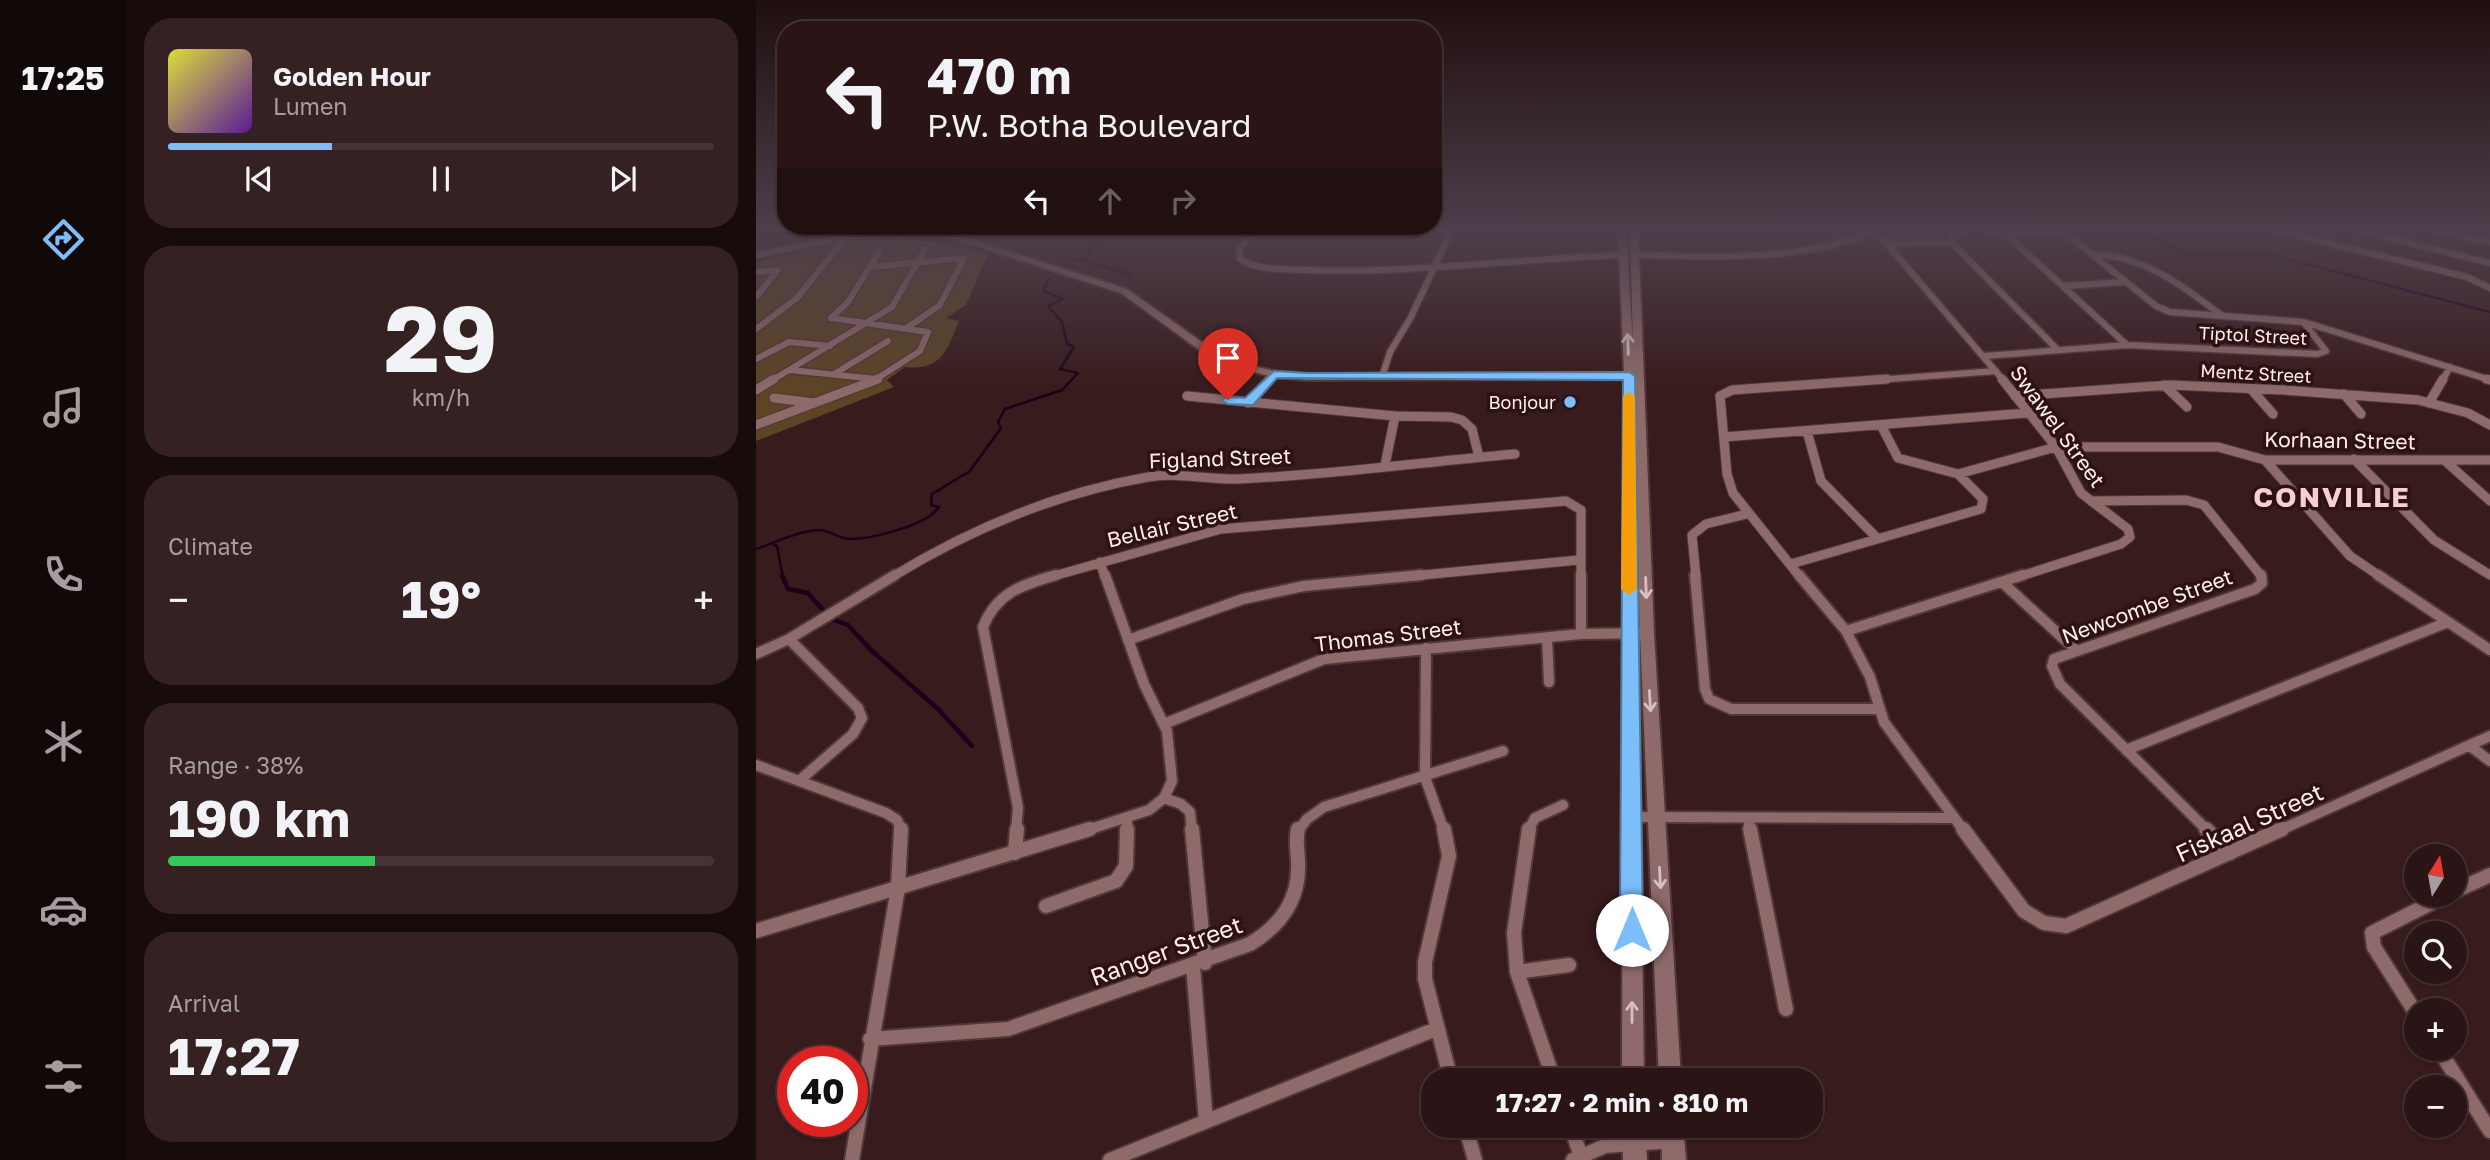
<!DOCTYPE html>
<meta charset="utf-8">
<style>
:root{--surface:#2a1415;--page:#362122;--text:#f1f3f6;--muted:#a59ea0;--line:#463334;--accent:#7cbef9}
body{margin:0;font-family:"Golos Text",sans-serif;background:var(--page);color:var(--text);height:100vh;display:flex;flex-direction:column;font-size:26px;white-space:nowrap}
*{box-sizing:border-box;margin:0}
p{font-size:23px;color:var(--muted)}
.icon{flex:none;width:38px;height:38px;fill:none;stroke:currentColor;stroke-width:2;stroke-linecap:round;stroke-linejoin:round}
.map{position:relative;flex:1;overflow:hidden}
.sheet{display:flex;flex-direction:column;gap:18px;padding:18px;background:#170b0c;width:630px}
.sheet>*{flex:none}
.top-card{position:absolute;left:21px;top:21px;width:665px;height:214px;border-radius:28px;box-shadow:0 2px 5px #0004,0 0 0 2px var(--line);background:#2a1415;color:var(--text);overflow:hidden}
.needle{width:46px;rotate:11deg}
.tools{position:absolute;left:1648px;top:844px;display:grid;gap:14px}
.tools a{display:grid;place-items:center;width:63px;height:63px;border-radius:50%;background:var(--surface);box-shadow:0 2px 5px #0004,0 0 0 2px var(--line);font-size:35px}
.speed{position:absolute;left:21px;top:1046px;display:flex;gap:14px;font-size:35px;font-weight:700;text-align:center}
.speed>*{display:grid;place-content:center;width:91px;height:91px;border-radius:50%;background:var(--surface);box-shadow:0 2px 5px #0004,0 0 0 2px var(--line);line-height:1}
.speed .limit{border:10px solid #d22;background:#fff;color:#111}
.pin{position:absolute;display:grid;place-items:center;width:60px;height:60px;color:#fff;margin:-72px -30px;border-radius:50% 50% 50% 0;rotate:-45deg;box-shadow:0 0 7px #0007}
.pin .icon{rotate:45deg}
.me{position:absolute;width:77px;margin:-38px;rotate:0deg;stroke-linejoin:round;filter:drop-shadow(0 0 5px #0008)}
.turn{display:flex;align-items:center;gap:24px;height:147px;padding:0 35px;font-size:32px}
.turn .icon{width:91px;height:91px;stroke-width:2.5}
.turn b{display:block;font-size:49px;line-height:60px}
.lanes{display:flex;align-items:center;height:66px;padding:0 35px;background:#0003;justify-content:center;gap:35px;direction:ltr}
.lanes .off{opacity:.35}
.big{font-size:52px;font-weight:700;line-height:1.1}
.sheet .card{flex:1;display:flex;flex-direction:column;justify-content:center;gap:10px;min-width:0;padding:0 24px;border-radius:28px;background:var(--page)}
.sheet .dial{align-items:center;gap:0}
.dial b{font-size:91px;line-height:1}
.song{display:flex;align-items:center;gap:21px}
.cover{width:84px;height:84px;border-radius:10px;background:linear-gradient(135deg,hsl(60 70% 55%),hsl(270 70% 35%))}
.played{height:7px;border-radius:4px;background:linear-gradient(90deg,var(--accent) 30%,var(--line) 30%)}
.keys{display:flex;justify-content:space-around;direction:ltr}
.heat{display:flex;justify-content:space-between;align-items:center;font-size:38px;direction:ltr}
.charge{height:10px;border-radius:5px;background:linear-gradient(90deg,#34c759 38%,var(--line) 0)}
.trip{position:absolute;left:665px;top:1068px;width:402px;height:70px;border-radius:28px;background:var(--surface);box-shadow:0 2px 5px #0004,0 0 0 2px var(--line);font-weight:700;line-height:70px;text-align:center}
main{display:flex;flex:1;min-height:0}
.tab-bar{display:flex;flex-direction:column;width:126px;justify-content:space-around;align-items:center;background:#110808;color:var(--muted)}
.tab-bar .icon{width:49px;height:49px}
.tab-bar .active{color:var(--accent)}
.tab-bar b{font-size:32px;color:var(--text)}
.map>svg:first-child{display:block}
.green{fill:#5c4424}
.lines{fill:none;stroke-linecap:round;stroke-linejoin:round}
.stream-far1{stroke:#1a001b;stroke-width:2.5}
.stream{stroke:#1a001b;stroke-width:4.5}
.street-far3-casing{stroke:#503839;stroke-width:9}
.street-far2-casing{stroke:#503839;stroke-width:11}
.street-far1-casing{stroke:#503839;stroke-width:14}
.street-casing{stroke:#503839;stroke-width:18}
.secondary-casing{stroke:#503839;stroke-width:4}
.street-far3{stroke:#8e6a6a;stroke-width:6}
.street-far2{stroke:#8e6a6a;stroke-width:9}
.street-far1{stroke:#8e6a6a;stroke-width:10}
.street{stroke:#8e6a6a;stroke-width:14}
.secondary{fill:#8e6a6a;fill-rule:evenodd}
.oneway{stroke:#d7c0bf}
.route{fill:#7cbef9;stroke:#517ca2;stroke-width:2}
.slow{fill:#f59e0b}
.poi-dot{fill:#7cbef9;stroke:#2e1112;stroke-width:2.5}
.labels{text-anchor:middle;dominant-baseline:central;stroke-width:7;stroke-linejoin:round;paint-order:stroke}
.far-street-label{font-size:18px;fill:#ffeeed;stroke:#2e1112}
.far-poi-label{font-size:18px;fill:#ffeeed;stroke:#2e1112;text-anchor:end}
.street-label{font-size:21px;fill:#ffeeed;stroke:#2e1112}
.near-street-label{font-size:24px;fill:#ffeeed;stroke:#2e1112}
.district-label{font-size:28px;font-weight:bold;letter-spacing:2px;fill:#f8cfcf;stroke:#2e1112}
</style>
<main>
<nav class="tab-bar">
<b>17:25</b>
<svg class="icon active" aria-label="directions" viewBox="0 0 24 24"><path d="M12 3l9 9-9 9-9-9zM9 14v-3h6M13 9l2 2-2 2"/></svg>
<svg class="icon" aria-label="music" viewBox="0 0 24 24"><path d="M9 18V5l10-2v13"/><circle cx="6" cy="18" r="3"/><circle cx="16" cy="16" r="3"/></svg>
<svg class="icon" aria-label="phone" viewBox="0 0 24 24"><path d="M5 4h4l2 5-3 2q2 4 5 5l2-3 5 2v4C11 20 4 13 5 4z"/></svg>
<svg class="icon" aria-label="climate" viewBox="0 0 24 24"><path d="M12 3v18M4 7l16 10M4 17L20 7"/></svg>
<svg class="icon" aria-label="car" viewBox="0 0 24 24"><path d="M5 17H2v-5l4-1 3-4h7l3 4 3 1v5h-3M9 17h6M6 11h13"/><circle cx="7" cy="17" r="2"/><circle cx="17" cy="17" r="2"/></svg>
<svg class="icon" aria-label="filters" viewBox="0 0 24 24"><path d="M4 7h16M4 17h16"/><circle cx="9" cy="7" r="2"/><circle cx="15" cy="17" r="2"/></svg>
</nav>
<section class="sheet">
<div class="card">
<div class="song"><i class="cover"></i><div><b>Golden Hour</b><p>Lumen</p></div></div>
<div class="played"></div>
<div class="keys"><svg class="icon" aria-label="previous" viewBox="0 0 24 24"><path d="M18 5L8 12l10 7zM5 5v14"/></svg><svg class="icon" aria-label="pause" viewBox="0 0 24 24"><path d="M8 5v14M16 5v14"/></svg><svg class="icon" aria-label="next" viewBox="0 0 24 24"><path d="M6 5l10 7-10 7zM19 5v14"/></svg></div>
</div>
<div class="card dial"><b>29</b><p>km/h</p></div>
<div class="card"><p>Climate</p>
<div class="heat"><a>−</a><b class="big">19°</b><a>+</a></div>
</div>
<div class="card"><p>Range · 38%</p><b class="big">190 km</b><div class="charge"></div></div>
<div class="card"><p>Arrival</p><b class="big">17:27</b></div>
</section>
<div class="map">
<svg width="1734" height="1160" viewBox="0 0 1734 1160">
<rect width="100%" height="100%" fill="#381b1c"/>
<path class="green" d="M128,239L193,243L232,254L210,305L190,318L203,321C191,351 185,371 149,367L131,380L138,387L0,441V262L74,244Z"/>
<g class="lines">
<path class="stream-far1" d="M1377,229L1434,255L1512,254L1734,312
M323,259L374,275
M319,260L331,258L338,245L345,241L335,236L343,233L354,236L366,229
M18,545L21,546L27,577
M0,549C19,543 42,531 62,530C72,529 83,539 93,539C115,539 170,526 183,507L175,505L176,494L214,471L245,428L242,422L249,409L306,390L322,373L304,369L318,347L311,344L306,322L292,306L307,299L287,291L292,280"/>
<path class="stream" d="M26,575L32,589L52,593L75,619L92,625L116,651L182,709L216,746"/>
<g class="street-far3-casing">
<path id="street-far3" d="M500,229L483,249L484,259C501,271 532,269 552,270C658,274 763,258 869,255
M1211,229L1196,237L1195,242L1302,350
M1228,229L1251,235L1371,345
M1516,229L1711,277L1734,288
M1598,229L1734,263
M1674,229L1734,242
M1120,231L1248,381
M1251,235L1285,229L1312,235L1400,306L1414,312L1548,322L1734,380
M1132,244L1195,242
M1338,254C1389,257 1426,285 1465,315
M879,255C962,256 1045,263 1123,229
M114,267L208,258L184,305L152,327
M0,272L22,270L0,297
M1307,286L1369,282
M0,329L41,298L90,237
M1228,356L1371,345L1561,354L1570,351L1548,323
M0,359L33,342L74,346
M34,370L120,379
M78,374L132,341
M626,377L634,352L655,317L696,229
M15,381L136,307L169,249
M117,381L164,351L172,332L75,318L92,302L123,252
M512,381L518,374
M1107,381L1240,371
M1686,381L1694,367"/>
</g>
<g class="street-far2-casing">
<path id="street-far2" d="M1246,379L1300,447L1325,493L1372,529L1374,537L1365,544L1262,577
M1730,379L1734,380
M1408,385L1431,407
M1495,389L1517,414
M0,390L18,379
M1588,394L1605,414
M431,396L639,416L695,417L706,420L716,429L723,457
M1259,396L1414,385L1528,390L1662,400L1712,413L1734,425
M18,398L59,403
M492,403L514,379
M1673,403L1687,379
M0,425L122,379
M1125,425L1142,458L1202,474L1300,447H1462L1509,460H1734
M1051,431L1065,481L1121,538
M968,437L1271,413
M1598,459L1678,540L1734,575
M1509,460L1594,556L1625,577
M1688,460L1734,501
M629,465L639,416
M1335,501L1430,500L1448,505L1506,577
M344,562L349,577
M1035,564L1225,509L1227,499L1202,474
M136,577C216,528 300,493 392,477C421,472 454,480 483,479C575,475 667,462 759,454
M294,577L465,529L810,501L825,510V577
M646,577L823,560
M940,577L936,535L950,524L991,514
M1044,577L977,493L971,474L964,396L976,390L1131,379"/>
</g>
<g class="street-far1-casing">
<path id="street-far1" d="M825,575V634
M939,575L949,689L953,699L975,709H1122
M1043,575L1090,631L1114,677L1128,722L1208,831
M1622,575L1734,650
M1246,582L1321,651
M1090,631L1267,575
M791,637L793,682
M33,639L102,708L106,718L97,734L44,780
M372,640L487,599L548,586L665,575
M670,648L669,777L688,831
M0,654L33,639L139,575
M408,724L568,659L825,634L891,633
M1714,746L1734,761
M1370,750L1692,622
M0,765L130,813L141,820L146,831
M408,798L425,804L434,812L436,831
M875,817L1196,818
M992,818L995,831
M260,831L262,808L227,627C241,592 266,585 300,575
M328,831L393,810L408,798L416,781L411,731L388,684L349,575
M371,831V818
M542,831L551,819L568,807L747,751
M772,831L779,818L807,805
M1452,831L1304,684L1296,666L1298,659L1499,589L1506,583L1505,575
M1522,831L1734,736"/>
</g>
<g class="street-casing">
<path id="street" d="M436,829L449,963
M688,829L693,856L669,962V979L695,1080
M773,829L758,933L761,972L798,1080
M994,829L1030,1009
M1207,829L1268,911L1288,923L1310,926L1526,829
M1450,829L1474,853
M259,853L261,829
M1699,891L1734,875
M290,906L360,881L370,866L371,829
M0,931L334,829
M437,966L450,1121
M761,972L813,965
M1661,1015L1618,947L1616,933L1693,894
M114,1039L252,1029L494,944C525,925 544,900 542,862C542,851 539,841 542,829
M1682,1048L1734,1131
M709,1125L719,1160
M814,1125L825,1156
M96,1160L142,888L145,829
M354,1160L680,1029
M817,1160L849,1146L916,1141"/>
</g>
<g class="secondary-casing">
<path id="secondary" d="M862,229H870L877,346L874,229H882L898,633L925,1080H903L884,633L880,469L888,1080H866L868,379L551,380L518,377L477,367L442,349L365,293L198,239L155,236L90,240L0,258V252L90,234L155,230L199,234L371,289L450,345L485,363L518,371L551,374L868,373Z
M867,1125H889L891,1160H867Z
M905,1125H927L930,1160H906Z"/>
</g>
<use href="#street-far3" class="street-far3"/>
<use href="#street-far2" class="street-far2"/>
<use href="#street-far1" class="street-far1"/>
<use href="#street" class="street"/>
<use href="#secondary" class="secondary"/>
</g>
<defs><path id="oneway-shaft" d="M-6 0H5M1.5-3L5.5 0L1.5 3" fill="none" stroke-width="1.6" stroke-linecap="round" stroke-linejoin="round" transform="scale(1.75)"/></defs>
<g class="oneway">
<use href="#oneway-shaft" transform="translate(872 344) rotate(-92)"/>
<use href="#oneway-shaft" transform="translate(890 588) rotate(88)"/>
<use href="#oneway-shaft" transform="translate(894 701) rotate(87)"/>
<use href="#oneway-shaft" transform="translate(904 878) rotate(87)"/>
<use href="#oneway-shaft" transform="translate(876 1012) rotate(-90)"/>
</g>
<linearGradient id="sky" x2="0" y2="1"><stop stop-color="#1f0f0f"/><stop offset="0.59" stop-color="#4d3f4b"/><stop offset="1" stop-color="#4d3f4b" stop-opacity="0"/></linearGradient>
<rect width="1734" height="391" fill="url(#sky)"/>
<path class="route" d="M518,371L551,373L873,372L879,376L887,930L883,937L876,940L868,937L864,930L867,380L521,378L497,405L472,404L465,400L472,397L489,398Z"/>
<path class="slow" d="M873,392L879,396L881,589L873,595L865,589L867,396Z"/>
<circle class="poi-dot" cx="814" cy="402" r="7"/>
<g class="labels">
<g class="far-street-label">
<text transform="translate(1497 335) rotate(3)">Tiptol Street</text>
<text transform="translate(1500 373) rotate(3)">Mentz Street</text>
</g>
<g class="far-poi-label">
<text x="800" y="402">Bonjour</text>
</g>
<g class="street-label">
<text transform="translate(1302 426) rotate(54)">Swawel Street</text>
<text transform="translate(1584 440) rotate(1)">Korhaan Street</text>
<text transform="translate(464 458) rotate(-2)">Figland Street</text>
<text transform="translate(416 525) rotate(-13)">Bellair Street</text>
<text transform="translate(1391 606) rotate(-20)">Newcombe Street</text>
<text transform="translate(632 635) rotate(-7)">Thomas Street</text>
</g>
<g class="near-street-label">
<text transform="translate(1493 822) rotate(-24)">Fiskaal Street</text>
<text transform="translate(410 950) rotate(-20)">Ranger Street</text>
</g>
<g class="district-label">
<text x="1576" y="496">CONVILLE</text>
</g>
</g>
</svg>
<div class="tools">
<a><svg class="needle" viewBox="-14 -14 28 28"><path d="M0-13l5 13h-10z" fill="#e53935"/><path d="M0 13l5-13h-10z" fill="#a59ea0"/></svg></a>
<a><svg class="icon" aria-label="search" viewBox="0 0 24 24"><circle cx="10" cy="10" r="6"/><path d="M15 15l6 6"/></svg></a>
<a>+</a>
<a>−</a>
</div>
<div class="speed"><div class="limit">40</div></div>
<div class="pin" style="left:472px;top:400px;background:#d93025"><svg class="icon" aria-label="arrive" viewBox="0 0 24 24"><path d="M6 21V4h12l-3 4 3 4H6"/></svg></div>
<svg class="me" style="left:876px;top:930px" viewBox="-20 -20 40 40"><circle r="19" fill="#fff"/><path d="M0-13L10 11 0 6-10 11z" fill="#7cbef9"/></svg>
<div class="trip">17:27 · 2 min · 810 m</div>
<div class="top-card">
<div class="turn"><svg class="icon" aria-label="left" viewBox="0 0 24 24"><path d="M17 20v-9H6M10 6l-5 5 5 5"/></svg><div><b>470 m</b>P.W. Botha Boulevard</div></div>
<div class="lanes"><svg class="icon" aria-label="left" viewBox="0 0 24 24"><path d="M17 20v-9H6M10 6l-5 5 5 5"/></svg><svg class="icon off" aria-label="ahead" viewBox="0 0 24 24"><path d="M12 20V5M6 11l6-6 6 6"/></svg><svg class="icon off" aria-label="right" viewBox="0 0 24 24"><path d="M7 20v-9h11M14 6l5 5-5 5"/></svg></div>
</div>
</div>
</main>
